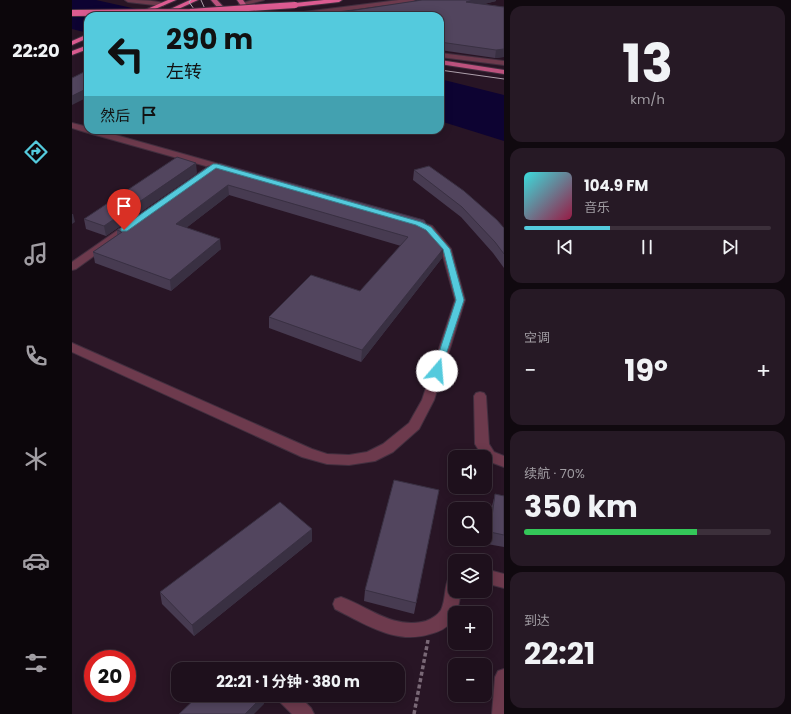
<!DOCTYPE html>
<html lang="zh">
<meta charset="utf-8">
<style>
:root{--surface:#1e101c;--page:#261925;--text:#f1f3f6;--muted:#a19da3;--line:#3c303b;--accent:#54cadd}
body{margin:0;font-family:Poppins,"Noto Sans SC",sans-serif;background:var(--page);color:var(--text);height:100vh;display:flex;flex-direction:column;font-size:15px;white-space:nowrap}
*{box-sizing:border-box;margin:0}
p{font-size:13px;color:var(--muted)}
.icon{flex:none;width:22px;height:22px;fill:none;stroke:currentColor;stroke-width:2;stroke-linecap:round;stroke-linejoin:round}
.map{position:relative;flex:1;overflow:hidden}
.panel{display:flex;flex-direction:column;gap:6px;padding:6px;background:#10090f;width:287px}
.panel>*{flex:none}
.guide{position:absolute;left:12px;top:12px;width:360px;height:122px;border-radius:12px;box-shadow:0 2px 10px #0003,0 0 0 1px var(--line);background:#54cadd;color:#111;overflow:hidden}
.tools{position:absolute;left:376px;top:450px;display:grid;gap:8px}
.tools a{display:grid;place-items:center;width:44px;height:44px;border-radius:8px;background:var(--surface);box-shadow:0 2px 10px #0003,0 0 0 1px var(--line);font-size:20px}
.speed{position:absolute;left:12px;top:650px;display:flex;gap:8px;font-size:20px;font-weight:700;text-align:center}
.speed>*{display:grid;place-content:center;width:52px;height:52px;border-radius:50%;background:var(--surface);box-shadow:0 2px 10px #0003,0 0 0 1px var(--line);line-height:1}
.speed .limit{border:6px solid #d22;background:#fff;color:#111}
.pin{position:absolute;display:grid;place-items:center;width:34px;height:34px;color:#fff;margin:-41px -17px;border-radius:50% 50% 50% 0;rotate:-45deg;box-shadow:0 0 4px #0007}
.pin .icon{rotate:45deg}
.me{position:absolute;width:44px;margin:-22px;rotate:18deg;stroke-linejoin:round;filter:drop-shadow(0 0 3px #0008)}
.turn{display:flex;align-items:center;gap:14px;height:84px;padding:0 16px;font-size:18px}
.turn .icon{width:52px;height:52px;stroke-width:2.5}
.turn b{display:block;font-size:28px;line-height:34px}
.then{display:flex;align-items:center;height:38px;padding:0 16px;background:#0003;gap:8px;font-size:15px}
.big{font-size:30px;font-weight:700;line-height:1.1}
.panel .card{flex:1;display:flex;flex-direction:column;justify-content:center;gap:6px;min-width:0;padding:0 14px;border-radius:12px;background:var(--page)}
.panel .dial{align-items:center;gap:0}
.dial b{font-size:52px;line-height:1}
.song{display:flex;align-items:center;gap:12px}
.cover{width:48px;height:48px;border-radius:6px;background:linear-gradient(135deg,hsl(180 70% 55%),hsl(340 70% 35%))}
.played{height:4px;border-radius:2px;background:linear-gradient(90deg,var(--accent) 35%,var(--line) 35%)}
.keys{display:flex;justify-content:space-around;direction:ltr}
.heat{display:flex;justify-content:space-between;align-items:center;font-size:22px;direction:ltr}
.charge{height:6px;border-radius:3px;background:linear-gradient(90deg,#34c759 70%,var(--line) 0)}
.trip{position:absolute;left:99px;top:662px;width:234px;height:40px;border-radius:12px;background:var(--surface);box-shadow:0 2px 10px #0003,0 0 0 1px var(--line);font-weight:700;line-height:40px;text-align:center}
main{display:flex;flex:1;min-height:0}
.menu{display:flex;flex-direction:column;width:72px;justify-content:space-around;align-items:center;background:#0c060b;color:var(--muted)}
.menu .icon{width:28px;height:28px}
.menu .selected{color:var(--accent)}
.menu b{font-size:18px;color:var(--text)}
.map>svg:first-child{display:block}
.water{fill:#0d0332}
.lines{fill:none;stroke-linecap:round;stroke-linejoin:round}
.minor-casing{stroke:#422f3f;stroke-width:2}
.major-casing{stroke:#422f3f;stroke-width:2}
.highway-casing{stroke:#422f3f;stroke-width:2}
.path{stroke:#796876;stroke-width:3.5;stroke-dasharray:4 2.5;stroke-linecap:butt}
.minor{fill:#6d3a4d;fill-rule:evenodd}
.major{fill:#bc527e;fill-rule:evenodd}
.highway{fill:#dc5b91;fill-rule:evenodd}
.tram{stroke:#ad9fab;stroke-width:1}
.highway-bridge-casing{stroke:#422f3f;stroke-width:8;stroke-linecap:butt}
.highway-bridge{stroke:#dc5b91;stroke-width:6}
.wall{fill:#473b51}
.shaded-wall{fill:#393042}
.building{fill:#52455e;stroke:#393042}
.route{fill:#54cadd;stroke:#378390}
</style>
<main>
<nav class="menu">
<b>22:20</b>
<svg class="icon selected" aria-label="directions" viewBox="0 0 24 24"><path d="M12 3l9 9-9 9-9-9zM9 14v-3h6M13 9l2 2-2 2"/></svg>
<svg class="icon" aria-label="music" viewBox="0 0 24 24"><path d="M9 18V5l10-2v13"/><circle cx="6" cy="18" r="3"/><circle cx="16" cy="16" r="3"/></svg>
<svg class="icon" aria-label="phone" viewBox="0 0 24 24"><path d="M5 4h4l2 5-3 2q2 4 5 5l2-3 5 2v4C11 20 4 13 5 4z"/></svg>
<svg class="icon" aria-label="climate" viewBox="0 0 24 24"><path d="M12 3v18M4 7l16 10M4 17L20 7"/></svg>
<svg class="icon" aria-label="car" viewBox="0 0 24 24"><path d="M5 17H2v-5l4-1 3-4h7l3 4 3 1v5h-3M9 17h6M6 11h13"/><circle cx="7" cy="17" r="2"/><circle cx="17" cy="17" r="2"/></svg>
<svg class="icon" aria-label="filters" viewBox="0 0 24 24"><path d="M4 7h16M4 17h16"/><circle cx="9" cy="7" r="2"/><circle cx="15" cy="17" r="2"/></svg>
</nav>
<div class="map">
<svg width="432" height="714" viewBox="0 0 432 714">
<rect width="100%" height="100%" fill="#281525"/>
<path class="water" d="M0,0H24L96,16H16V33L0,29Z
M368,79L432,95V141L368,121Z"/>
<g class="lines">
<g class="minor-casing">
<path id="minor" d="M53,0C65,0 84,0 94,4L91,6L56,2Z
M181,0H192L170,6L167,4Z
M327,0H343L340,2L230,16H213L216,14Z
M368,53L432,61V65L368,57Z
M0,123L16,127V130H26L161,168L162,170L158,173L155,172L13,132L0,128Z
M59,222L62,223L64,225L62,227L4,269L0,270V262L56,223Z
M349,222L360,226L379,249L393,300L362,400L347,429L321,452L303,461L277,465L255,464L230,457L0,352V343L240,449L255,454L277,455L295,452L311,444L337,423L350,400L383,300L369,249L354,230L344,225Z
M408,392L412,393L414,396L417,444L422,452L432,456V467L413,460V457H411L403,444L402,396L404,393Z
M413,569L432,574V588L413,583Z
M383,575V591H389C387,602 386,614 379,622C374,629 366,632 358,634C324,645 293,624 263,609L261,604L263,599L269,597C297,607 322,630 354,621C359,619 366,615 369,610C374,600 372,587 377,577Z
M432,669V714H420L423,677L426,671Z
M204,695H226L239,708L242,714H220L207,701Z"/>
</g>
<g class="major-casing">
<path id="major" d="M139,0H145L160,16H153L151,14Z
M165,0H171L182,16H176Z
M368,60L432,70V74L368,64Z"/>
</g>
<g class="highway-casing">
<path id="highway" d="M96,0H104L67,16H59Z
M118,0H126L91,16H83Z
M252,0H270L267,2L223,7L220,5L223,3Z
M16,34V38L0,45V41Z
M16,45V49L0,55V51Z"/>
</g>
<path class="path" d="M342,714L356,640"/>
<use href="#minor" class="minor"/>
<use href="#major" class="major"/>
<use href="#highway" class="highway"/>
<path class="tram" d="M119,0L117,2L122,9L135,16
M129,0L133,9L145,16
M368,70L432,79"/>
<g class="highway-bridge-casing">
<path id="highway-bridge" d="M0,13L118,12L223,5"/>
</g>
<use href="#highway-bridge" class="highway-bridge"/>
</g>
<path class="wall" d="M350,0H424V1L412,4L432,7V57L423,58L368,50V16H269L270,12Z
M136,166L352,220L370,258L289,362L197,328V317L288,291L329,246L157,195L114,228L149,249L99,291L23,263L21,252L45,235V230Z
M342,170L432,228V268L421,253L389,217L341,180Z
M125,173L34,236L14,229L12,219Z
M367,490L342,614L292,601L293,590Z
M423,494L432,496V547L415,544L420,506Z
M240,529V541L122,636L90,604L88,592Z"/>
<path class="shaded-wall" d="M401,0H424V1L393,9L394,2Z
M432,49V57L423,58L424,50Z
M16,88V97L0,105V96Z
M124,163L125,173L34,236L32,226Z
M156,185L157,195L105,235L104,224Z
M0,214H1L3,222L0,224Z
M148,239L149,249L99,291L98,280Z
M372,248L370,258L289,362L290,350Z
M240,529V541L122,636L120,625Z
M192,695V704L182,714H173Z"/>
<path class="building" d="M350,0H401L394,2L432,7V49L424,50L368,42V16H282L270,14V12Z
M16,70V88L0,96V78Z
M105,157L124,163L32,226L12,219Z
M147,163L352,220L372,248L290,350L197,317L239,275L288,291L336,237L156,185L104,224L148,239L98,280L21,252L50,232L45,230L136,166L141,167Z
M357,166L392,191L425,220L432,228V254L423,242L390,207L342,170Z
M322,480L367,490L344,603L293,590Z
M423,494L432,496V535L418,532Z
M208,502L240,529L120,625L88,592Z
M160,665L164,669H155Z
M127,695H192L173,714H107Z"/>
<path class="route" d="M141,164H145L349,222L359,227L378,249L392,300L368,373H362L361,371L384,300L371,249L354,230L344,225L144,168L55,231H49V228Z"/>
</svg>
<div class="tools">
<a><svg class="icon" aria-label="sound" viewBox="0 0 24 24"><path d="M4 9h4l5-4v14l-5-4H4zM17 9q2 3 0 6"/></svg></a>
<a><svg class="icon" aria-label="search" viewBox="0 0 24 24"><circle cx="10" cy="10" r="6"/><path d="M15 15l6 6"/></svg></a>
<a><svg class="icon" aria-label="layers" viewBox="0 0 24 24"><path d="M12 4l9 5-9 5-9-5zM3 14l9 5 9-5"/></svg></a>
<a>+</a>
<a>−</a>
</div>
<div class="speed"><div class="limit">20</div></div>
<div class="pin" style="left:52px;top:230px;background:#d93025"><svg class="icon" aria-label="arrive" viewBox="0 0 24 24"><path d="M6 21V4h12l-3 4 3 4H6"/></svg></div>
<svg class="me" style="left:365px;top:371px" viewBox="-20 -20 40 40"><circle r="19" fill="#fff"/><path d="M0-13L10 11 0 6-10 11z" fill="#54cadd"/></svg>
<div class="trip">22:21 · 1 分钟 · 380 m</div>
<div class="guide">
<div class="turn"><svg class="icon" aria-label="left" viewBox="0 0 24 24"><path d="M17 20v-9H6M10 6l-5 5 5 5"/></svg><div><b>290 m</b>左转</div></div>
<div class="then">然后<svg class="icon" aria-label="arrive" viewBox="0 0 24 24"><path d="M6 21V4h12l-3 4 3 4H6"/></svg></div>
</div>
</div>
<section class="panel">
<div class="card dial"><b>13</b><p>km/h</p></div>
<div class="card">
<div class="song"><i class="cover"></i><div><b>104.9 FM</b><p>音乐</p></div></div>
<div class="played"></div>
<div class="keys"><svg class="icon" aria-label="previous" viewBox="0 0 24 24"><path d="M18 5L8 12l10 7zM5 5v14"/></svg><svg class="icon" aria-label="pause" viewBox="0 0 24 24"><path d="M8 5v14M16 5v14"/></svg><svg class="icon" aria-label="next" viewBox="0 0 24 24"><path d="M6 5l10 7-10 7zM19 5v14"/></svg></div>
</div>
<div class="card"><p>空调</p>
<div class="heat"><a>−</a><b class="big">19°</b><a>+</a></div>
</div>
<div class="card"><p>续航 · 70%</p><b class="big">350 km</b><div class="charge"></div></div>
<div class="card"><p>到达</p><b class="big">22:21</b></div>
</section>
</main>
